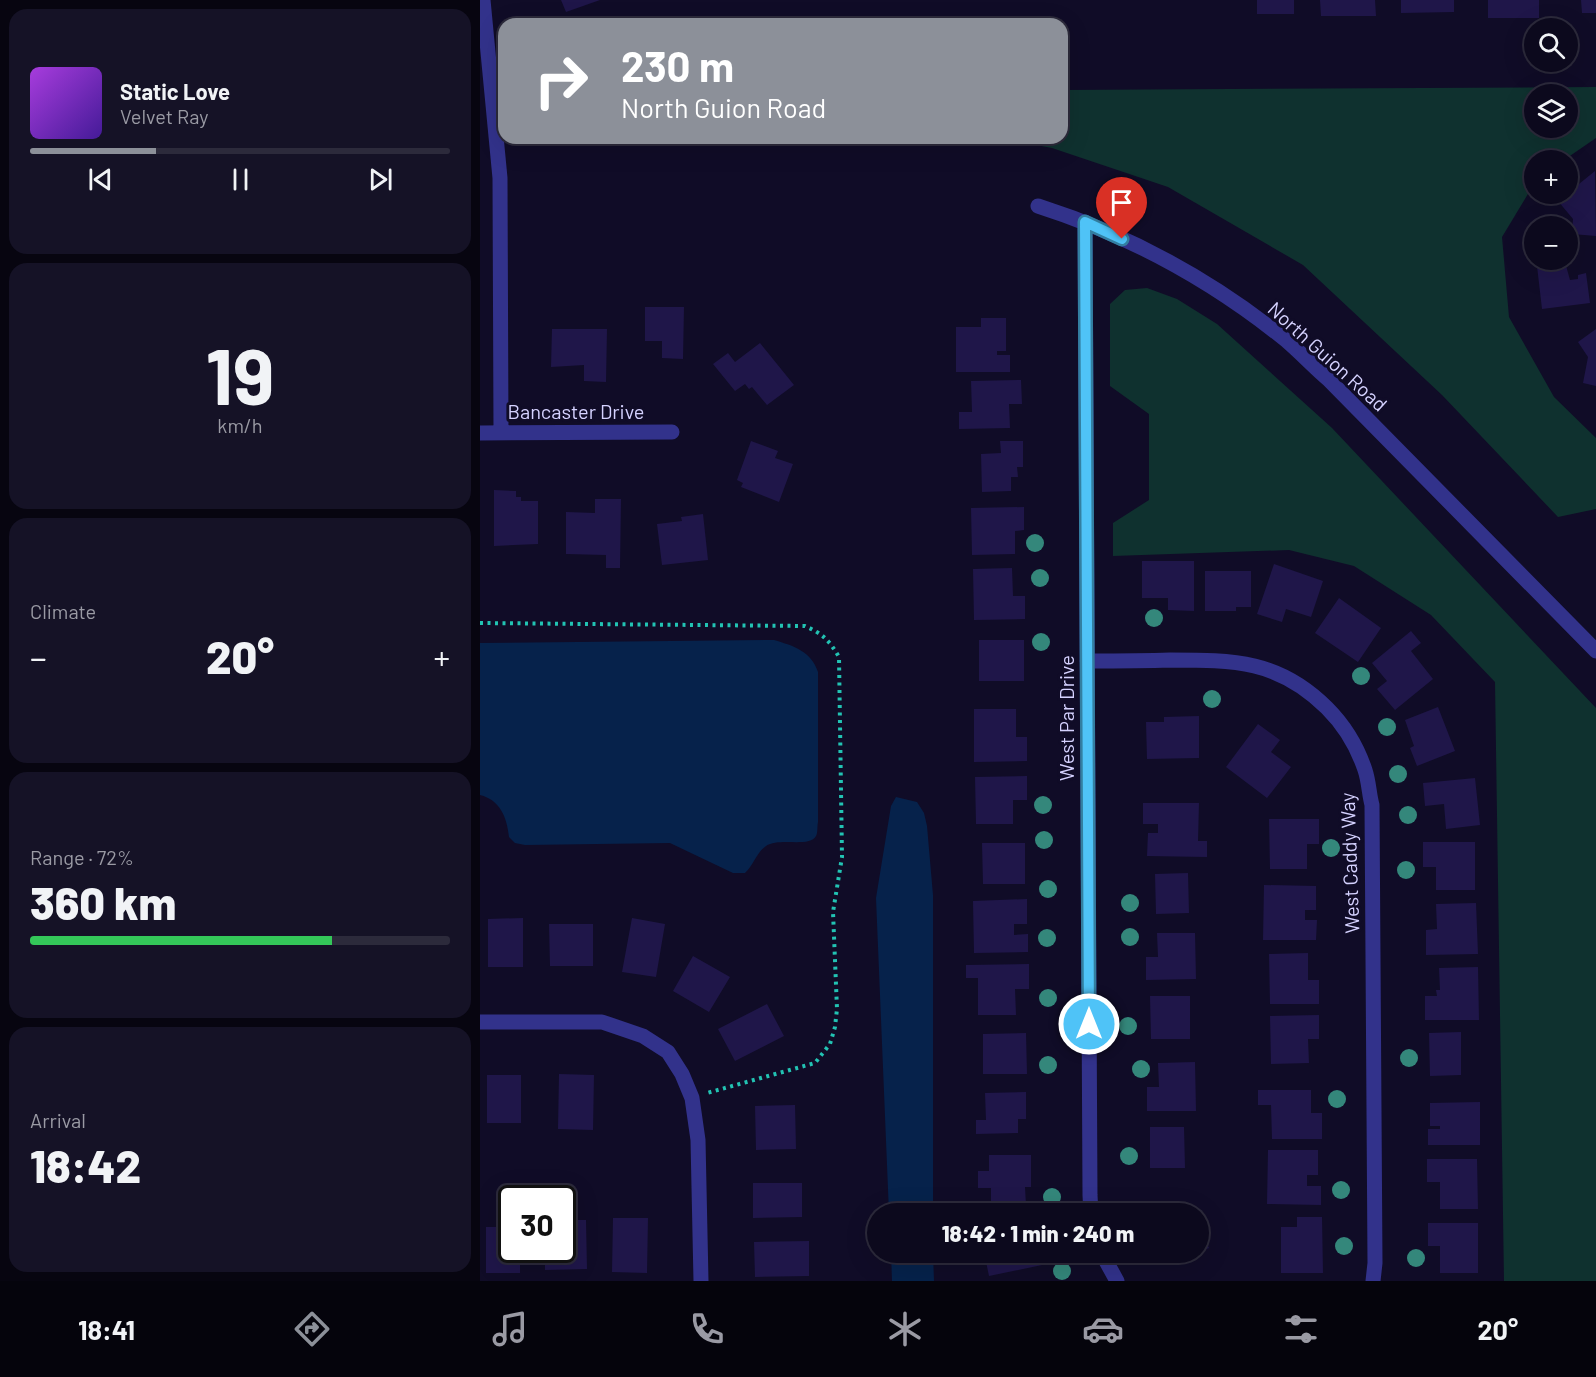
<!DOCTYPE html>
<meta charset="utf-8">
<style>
:root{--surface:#0c091d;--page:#151226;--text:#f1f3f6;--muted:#9a9aa4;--line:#2c2a3b;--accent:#8c9099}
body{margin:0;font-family:Barlow,sans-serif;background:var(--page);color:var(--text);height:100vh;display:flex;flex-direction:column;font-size:22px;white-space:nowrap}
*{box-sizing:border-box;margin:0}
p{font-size:20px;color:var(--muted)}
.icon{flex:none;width:33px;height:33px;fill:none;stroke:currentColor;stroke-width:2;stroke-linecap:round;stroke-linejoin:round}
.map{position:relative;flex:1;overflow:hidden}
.side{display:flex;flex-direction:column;gap:9px;padding:9px;background:#070510;width:480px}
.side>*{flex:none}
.hud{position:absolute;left:18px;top:18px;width:570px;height:126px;border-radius:18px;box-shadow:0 6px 24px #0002,0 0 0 2px var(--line);background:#8c9099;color:#fff;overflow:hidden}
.controls{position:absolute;left:1044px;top:18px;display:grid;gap:12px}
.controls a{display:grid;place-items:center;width:54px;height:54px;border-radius:50%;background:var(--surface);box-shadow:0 6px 24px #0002,0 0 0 2px var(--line);font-size:30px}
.speed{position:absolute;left:18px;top:1185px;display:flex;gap:12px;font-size:30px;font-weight:700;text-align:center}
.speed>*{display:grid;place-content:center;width:78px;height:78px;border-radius:50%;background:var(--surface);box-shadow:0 6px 24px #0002,0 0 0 2px var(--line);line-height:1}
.speed .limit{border:3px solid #111;border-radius:9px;background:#fff;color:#111}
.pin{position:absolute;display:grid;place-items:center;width:51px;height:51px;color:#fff;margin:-62px -26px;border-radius:50% 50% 50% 0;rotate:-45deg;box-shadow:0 0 6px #0007}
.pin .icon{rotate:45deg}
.me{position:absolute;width:66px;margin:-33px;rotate:0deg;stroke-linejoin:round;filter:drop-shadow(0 0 4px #0008)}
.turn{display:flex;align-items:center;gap:21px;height:126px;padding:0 24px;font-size:27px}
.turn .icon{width:78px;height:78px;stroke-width:2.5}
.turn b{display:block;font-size:42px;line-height:51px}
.big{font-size:45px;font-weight:800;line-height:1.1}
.side .tile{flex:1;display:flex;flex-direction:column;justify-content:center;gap:9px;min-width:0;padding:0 21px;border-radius:18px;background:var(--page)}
.side .dial{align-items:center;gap:0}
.dial b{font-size:78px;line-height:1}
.song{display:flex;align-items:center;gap:18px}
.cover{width:72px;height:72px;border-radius:9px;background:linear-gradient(135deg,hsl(280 70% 55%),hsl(260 70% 35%))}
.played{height:6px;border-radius:3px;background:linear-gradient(90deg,var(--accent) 30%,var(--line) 30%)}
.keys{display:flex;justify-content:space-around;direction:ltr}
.heat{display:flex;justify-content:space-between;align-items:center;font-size:33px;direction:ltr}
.charge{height:9px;border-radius:4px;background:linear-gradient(90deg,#34c759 72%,var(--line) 0)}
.trip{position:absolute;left:387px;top:1203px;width:342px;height:60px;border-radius:30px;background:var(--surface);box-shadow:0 6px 24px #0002,0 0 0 2px var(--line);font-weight:800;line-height:60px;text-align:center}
.tab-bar{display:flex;height:96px;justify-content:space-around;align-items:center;background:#05040c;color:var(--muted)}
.tab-bar .icon{width:42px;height:42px}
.tab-bar .active{color:var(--accent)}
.tab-bar b{font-size:27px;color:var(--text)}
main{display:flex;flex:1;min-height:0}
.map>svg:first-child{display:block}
.green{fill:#0f312f;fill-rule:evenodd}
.water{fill:#06224b}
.building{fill:#1f1649}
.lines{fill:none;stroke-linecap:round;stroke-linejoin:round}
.path{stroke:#22c3b3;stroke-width:4;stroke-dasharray:3 4.5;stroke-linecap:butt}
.street{stroke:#32328b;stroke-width:15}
.tree{fill:#34877b}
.route-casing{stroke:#337fa1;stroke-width:15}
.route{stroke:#4fc3f7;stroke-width:10}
.labels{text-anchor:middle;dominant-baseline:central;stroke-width:6;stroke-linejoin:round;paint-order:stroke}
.street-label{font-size:20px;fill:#d5d2ff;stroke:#100c27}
</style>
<main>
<section class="side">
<div class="tile">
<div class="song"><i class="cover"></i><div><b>Static Love</b><p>Velvet Ray</p></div></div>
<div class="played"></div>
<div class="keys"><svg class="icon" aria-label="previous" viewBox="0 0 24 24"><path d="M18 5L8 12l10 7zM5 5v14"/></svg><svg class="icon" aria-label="pause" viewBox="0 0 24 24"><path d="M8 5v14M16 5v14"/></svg><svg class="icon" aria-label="next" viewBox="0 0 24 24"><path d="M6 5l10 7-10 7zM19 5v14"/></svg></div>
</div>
<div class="tile dial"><b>19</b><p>km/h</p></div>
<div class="tile"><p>Climate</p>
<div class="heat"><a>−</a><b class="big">20°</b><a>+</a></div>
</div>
<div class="tile"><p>Range · 72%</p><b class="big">360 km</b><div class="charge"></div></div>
<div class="tile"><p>Arrival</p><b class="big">18:42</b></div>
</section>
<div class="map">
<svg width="1116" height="1281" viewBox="0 0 1116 1281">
<rect width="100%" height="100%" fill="#100c27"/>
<path class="green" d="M1116,87V138L1084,160H1054V184L1022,237L1029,317L1074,397L1116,438V509L1078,517L962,395L823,265L688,187L572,148L519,138H582V90ZM1054,94H1088V128H1054Z
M667,288L697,299L737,324L852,428L1116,708V1281H1024L1015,682L951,615L874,566L809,550L633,556V523L669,500V414L630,386V304L645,290Z"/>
<path class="water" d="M294,640C314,646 331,651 338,672V822C337,826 338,833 336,836C330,848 299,837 286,846C276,853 274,865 265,873H253L190,843L45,845L35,843L29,837C27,817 20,800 0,795V643Z
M416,797L437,802L444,813L447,826L453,895V1213H409L396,898L411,806Z
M411,1253H453L454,1281H412Z"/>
<path class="building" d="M81,0H120L86,12Z
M777,0H814V14H777Z
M840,0H895L896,16H841Z
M921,0H974V12L921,13Z
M1008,0H1059V18H1008Z
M1101,0H1116V13H1102Z
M1115,171L1116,236L1092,234L1093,219L1078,201Z
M1085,262L1090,280L1098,279V275L1106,273L1110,303L1062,309L1057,266Z
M165,307H204L203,359L182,358V341H165Z
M501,318H526V351H517V355H530V372H476V327H501Z
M72,329H127L126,382L104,381V365L71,367Z
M1116,329V386L1103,383L1108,357L1098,342Z
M280,343L314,385L287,405L272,387L269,389L265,384L255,391L233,364L248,353L255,362Z
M541,380L542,404H529L530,428L479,429V412H492L491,381Z
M271,441L298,451L295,458L313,464L299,502L261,487L263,483L257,480Z
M520,441H543V467H537L538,477H531V491L502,492L501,454L521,453Z
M14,490L36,491V497H41V501H58V544L14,546Z
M115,499H141L140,568H126V555L86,554V512L115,513Z
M544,507V530L535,531V554L492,555L491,508Z
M223,514L228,560L182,565L177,524L202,521L201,517Z
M662,561H714V611L688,610V598H662Z
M794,564L843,581L831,617L806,609L802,622L777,614Z
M532,568L533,596H545V619L494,620L493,569Z
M725,571H771V607H756V611H725Z
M859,598L901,628L878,662L835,633Z
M931,631L941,643L931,651L953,679L915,710L897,689L907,681L892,663Z
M499,640H544V681H499Z
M958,707L975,751L937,766L930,748L934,746L925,720Z
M494,709H536V737H547V761L494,762Z
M719,716V758L667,759L666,722H684V717Z
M778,724L800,740L791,752L811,767L787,798L746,767Z
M547,776V800H533V824H496L495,777Z
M995,778L1000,825L966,829L964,804L945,806L943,783Z
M663,803H719L718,841H727V857L667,856L668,833H678V824H663Z
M789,819H839V844H827V869H790Z
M943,842H995V890H956V867H943Z
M502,843H545V884H503Z
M708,873L709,913L676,914L675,874Z
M784,885L836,886V910H825V920H837L836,940H783Z
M547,899V924H534V935L548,934V952L494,953L493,901Z
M996,903L998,954L946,955V930L957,929L956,904Z
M43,918V967H8V919Z
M152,918L185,924L176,977L142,972Z
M69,924H113V966H70Z
M677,933H715L716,979L666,980V957H678Z
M828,953V980H839V1004H790L789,954Z
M213,956L250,977L229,1012L193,991Z
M549,964V989H535L536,1015H498V978H486V965Z
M998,967L999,1020H945V996H957L956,990H960L959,968Z
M670,996H710V1039H671Z
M287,1004L304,1036L255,1061L238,1029Z
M839,1015V1039H828L829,1063L791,1064L790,1016Z
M981,1032V1075L950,1076L949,1033Z
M546,1033L547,1074H503V1034Z
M715,1062L716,1111H667V1087H679L678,1063Z
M79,1074L114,1075L113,1130L78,1129Z
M7,1075H41V1123H7Z
M778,1090H831V1113H842V1139H792L791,1105H778Z
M546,1092V1119H538V1133L496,1134V1120H506L505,1093Z
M1000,1102V1145H948V1129H960V1126H950V1103Z
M315,1105L316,1149L276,1150L275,1106Z
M670,1127H704L705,1168H670Z
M788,1150H838V1175H827V1186H841V1205L787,1204Z
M509,1155H551V1187H545L546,1205H511V1188H498V1171H509Z
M947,1159H997L998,1209H960V1182H947Z
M273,1183H322V1217L273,1218Z
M710,1204L714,1214H690L707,1206Z
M817,1217H842L843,1273H801V1227H817Z
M133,1218H168L167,1273L132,1272Z
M82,1220H106L107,1269L65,1270V1250H82Z
M948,1223H998V1273H960V1246H948Z
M718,1224L729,1248L690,1265L684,1252H718Z
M6,1227H32V1250H40V1273H6Z
M329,1241V1276L275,1277L274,1242Z
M504,1252H559L562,1265L509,1276Z"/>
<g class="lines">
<path class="path" d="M0,623L325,626C343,634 349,640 359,657L362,857L353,912L357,1009L355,1027L350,1044L335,1063L227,1093"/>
<path class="street" d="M3,0L20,178L21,432
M558,206C649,235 733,281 807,341C821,353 834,367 848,379L1116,651
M605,222L610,1195L611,1214
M0,433L192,432
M607,661C635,661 662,661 690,660C754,660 799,660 847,708C864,725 877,746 885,770C889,782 889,794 892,805L895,1263L893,1281
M0,1022H122L163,1036L188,1052L202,1074L212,1098L218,1140L221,1281
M621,1252L637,1281"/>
</g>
<g class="tree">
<circle cx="555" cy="543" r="9"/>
<circle cx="560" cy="578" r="9"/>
<circle cx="674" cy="618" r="9"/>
<circle cx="561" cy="642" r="9"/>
<circle cx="881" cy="676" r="9"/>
<circle cx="732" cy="699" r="9"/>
<circle cx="907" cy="727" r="9"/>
<circle cx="918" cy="774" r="9"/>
<circle cx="563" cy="805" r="9"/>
<circle cx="928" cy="815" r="9"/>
<circle cx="564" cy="840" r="9"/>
<circle cx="851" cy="848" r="9"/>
<circle cx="926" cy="870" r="9"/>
<circle cx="568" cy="889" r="9"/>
<circle cx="650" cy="903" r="9"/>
<circle cx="650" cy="937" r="9"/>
<circle cx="567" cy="938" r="9"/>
<circle cx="568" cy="998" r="9"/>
<circle cx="648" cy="1026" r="9"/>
<circle cx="929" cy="1058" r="9"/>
<circle cx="568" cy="1065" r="9"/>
<circle cx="661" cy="1069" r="9"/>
<circle cx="857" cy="1099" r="9"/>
<circle cx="649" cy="1156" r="9"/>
<circle cx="861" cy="1190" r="9"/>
<circle cx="572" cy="1197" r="9"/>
<circle cx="864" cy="1246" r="9"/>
<circle cx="936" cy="1258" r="9"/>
<circle cx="582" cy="1271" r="9"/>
</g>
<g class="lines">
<g class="route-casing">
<path id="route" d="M609,1024L605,222L642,239"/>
</g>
<use href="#route" class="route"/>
</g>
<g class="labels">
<g class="street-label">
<text transform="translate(848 356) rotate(42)">North Guion Road</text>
<text x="96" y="411">Bancaster Drive</text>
<text transform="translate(586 718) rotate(-90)">West Par Drive</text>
<text transform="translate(869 863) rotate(-92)">West Caddy Way</text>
</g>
</g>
</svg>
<div class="controls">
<a><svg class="icon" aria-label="search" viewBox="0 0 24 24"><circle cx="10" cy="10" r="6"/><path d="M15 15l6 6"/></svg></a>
<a><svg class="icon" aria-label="layers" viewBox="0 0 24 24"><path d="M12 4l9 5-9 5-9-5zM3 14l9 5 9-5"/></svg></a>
<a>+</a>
<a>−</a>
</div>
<div class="speed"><div class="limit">30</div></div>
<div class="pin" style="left:642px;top:239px;background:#d93025"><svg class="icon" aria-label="arrive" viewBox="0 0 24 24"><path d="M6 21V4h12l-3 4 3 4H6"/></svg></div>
<svg class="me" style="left:609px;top:1024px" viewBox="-20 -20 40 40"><circle r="17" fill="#4fc3f7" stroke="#fff" stroke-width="3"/><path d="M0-11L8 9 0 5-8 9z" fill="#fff"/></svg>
<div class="trip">18:42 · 1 min · 240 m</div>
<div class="hud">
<div class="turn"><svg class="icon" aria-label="right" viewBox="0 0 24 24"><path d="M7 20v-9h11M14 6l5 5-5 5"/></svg><div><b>230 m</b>North Guion Road</div></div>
</div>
</div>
</main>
<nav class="tab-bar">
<b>18:41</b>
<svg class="icon active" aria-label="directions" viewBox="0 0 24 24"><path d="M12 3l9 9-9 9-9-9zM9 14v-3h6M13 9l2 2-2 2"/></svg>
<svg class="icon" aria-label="music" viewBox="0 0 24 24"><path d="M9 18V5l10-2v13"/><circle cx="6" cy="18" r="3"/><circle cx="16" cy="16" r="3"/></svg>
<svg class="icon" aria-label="phone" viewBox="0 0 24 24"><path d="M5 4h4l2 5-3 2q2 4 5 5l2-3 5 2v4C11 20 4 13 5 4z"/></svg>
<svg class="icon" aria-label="climate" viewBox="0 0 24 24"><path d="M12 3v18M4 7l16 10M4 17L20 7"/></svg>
<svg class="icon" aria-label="car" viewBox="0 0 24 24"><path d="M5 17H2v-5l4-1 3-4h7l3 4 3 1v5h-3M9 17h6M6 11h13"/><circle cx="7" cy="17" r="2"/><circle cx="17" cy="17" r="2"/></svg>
<svg class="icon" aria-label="filters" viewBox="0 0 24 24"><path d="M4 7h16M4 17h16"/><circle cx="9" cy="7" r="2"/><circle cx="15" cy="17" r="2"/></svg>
<b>20°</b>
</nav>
